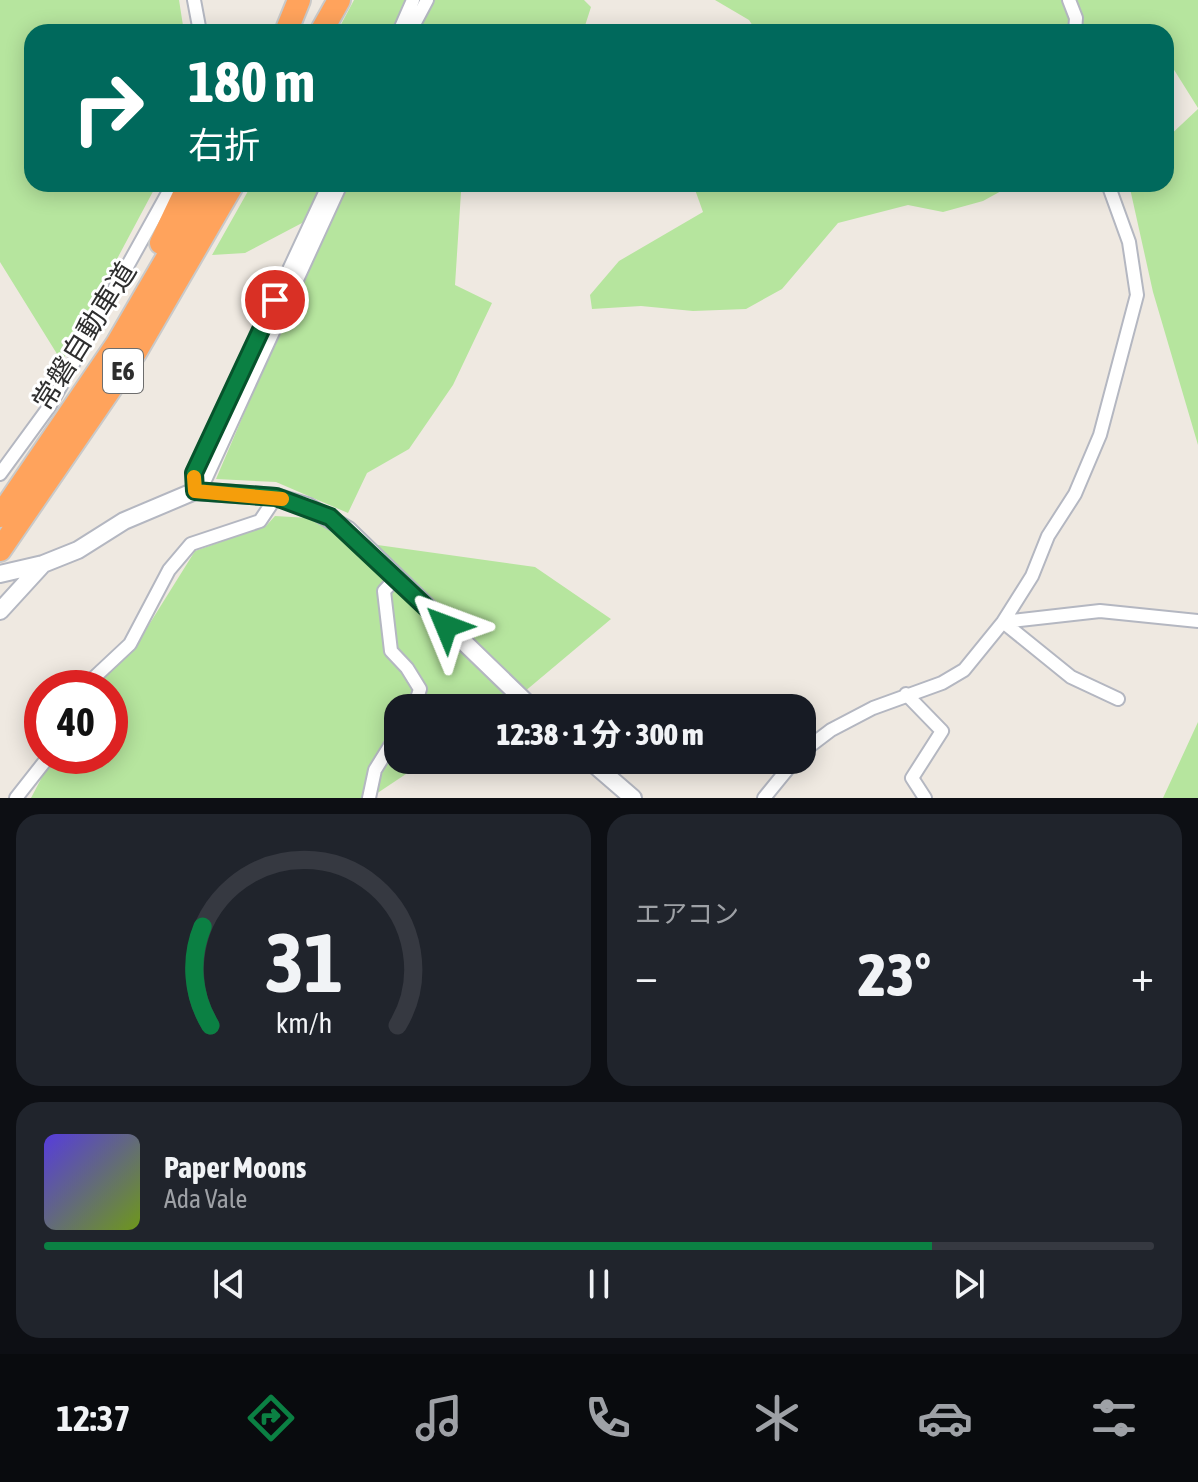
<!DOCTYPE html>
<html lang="ja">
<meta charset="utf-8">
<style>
:root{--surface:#171b24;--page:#20242c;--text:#f1f3f6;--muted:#9ea1a6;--line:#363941;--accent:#0b8043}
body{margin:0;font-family:"Asap Condensed","Noto Sans JP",sans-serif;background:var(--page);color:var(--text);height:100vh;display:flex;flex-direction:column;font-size:30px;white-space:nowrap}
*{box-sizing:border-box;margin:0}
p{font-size:26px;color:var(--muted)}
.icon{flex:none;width:44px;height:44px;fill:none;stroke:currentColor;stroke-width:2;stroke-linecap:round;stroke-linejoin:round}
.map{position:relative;height:798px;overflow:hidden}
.drawer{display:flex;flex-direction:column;gap:16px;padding:16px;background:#0d0f14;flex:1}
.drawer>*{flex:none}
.banner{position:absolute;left:24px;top:24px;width:1150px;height:168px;border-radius:24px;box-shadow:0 4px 20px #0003;background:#00695c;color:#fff;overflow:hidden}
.speed{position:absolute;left:24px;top:670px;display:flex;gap:16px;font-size:40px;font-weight:700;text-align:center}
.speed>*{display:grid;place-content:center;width:104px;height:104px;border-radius:50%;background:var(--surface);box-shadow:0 4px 20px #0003;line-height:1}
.speed .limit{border:12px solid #d22;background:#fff;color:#111}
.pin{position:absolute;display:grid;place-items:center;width:68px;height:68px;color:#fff;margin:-34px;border:4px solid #fff;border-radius:50%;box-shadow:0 2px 8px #0007}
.me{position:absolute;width:88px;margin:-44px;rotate:314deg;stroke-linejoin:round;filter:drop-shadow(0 0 6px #0008)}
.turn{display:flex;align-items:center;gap:28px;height:168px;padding:0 32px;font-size:36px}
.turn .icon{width:104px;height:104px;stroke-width:2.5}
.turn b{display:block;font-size:56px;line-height:68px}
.big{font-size:60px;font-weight:800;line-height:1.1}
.drawer .widget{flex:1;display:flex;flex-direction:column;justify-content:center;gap:12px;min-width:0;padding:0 28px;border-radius:24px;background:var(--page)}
.drawer .dial{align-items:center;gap:0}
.dial svg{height:208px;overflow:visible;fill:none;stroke:var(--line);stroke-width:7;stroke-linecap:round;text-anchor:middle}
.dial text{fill:var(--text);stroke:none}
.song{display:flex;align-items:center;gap:24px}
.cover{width:96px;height:96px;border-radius:12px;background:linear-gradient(135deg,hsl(250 70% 55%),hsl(80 70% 35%))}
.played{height:8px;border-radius:4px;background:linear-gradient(90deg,var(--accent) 80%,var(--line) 80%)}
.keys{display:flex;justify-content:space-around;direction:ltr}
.heat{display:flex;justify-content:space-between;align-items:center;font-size:44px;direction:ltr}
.drawer .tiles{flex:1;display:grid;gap:16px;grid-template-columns:1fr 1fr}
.widget:last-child{grid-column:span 2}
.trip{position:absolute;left:384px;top:694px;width:432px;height:80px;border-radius:24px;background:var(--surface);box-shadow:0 4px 20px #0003;font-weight:800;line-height:80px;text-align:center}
.menu{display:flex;height:128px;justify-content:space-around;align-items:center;background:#090b0e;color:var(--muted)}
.menu .icon{width:56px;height:56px}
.menu .current{color:var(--accent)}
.menu b{font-size:36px;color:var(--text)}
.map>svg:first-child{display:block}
.green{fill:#b6e59e}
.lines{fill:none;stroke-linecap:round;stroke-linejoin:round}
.minor-casing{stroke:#b4b7c1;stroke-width:16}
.tertiary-casing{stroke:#b4b7c1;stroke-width:20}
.motorway-casing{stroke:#c9c9c9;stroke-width:26}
.minor{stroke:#fff;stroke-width:12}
.tertiary{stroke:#fff;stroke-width:16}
.motorway{stroke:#ffa35c;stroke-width:22}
.route-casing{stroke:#07532c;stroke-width:20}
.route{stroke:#0b8043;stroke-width:14}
.slow{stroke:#f59e0b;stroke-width:14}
.labels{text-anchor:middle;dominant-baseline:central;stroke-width:6;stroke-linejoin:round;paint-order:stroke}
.shield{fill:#fff;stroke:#6d6d6d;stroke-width:2}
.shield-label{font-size:26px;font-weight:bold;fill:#2e2e2e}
.street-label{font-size:28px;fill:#2e2e2e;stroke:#fff}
</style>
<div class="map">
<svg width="1198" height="798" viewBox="0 0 1198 798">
<rect width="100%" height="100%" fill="#efe9e1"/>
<path class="green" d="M0,0H179L184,32H32V184H157L62,362L0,262Z
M354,0H584L591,7L583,32H337Z
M715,0H1198V108L1166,57V32H757L749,20Z
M1198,109V445L1153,292L1129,184H1166V139Z
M252,184H491L461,192L455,285L492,303L453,385L409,449L367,473L348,513L276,482L216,479L323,229L302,223L245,253L212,255Z
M693,184H1014L983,201L943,212L908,205L838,223L782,289L746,309L693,311L641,306L592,309L590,295L619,261L703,212Z
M275,516L309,518L349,541L535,567L611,619L505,708H398V760H427L370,798H31L53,756H110V688H94L135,647L195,551L266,526Z
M1198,722V798H1163Z"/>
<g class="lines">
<g class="minor-casing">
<path id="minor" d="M194,0L200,32
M1069,0L1076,18L1075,32
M399,32L413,0
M410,32L427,0
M0,474L49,407L173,184
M195,491L206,478L341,184
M195,491L194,473L329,184
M396,578L384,591L391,651L407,668L420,689L414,708
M1003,622L1100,611L1198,621
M1003,622L1071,677L1118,699
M83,688L130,644L169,570L191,544L260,521L276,497
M906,694L942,731L912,778L925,798
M802,752L831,730L873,708L942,683L964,670L1003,622L1032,576L1048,536L1075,494L1100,435L1137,295L1129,242L1108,184
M16,798L49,756
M369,798L375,770L398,733
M764,798L795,760"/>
</g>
<g class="tertiary-casing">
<path id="tertiary" d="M0,574L43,564L78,550L124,521L195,491L276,497L307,506L348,530L532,708
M0,611L43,564
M589,760L633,798"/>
</g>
<g class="motorway-casing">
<path id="motorway" d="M286,32L299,0
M321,32L339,0
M161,243L189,184
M0,516L117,344L210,184
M0,550L135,353L233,184"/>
</g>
<use href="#minor" class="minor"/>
<use href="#tertiary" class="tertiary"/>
<use href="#motorway" class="motorway"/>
</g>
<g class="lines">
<g class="route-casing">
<path id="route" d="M275,300L194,473L195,491L276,497L330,517L446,626"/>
</g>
<use href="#route" class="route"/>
<path class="slow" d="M194,477L195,491L282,499"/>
</g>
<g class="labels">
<rect class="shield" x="103" y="349" width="40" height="44" rx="6"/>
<g class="shield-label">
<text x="123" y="371">E6</text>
</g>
<g class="street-label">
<text transform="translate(84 336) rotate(-58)">常磐自動車道</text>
</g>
</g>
</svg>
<div class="speed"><div class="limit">40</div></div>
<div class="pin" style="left:275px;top:300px;background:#d93025"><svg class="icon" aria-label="arrive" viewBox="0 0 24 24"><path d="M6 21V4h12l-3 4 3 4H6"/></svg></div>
<svg class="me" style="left:446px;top:626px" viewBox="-20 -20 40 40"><path d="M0-17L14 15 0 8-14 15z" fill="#0b8043" stroke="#fff" stroke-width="4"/></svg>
<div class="trip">12:38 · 1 分 · 300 m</div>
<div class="banner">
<div class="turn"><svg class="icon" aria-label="right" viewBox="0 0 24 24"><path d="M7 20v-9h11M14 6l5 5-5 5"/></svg><div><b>180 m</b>右折</div></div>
</div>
</div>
<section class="drawer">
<div class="tiles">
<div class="widget dial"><svg viewBox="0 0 100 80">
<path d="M14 69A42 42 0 1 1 86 69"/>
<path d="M14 69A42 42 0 0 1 11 31" stroke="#0b8043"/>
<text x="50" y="56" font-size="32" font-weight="700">31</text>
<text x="50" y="72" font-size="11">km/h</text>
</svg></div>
<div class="widget"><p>エアコン</p>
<div class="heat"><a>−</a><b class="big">23°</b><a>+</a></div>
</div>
<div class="widget">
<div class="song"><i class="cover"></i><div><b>Paper Moons</b><p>Ada Vale</p></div></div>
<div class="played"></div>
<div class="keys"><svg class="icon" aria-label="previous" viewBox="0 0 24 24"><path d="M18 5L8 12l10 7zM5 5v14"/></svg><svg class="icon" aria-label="pause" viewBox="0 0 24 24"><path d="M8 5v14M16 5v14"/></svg><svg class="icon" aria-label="next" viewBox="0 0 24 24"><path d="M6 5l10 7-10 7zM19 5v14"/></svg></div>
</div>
</div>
</section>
<nav class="menu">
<b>12:37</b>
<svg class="icon current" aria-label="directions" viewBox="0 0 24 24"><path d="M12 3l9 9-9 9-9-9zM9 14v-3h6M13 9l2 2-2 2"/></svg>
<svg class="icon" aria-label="music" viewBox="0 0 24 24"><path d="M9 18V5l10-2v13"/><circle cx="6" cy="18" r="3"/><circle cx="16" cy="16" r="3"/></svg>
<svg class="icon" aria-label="phone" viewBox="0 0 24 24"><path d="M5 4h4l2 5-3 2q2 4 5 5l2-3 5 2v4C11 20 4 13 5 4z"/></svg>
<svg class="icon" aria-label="climate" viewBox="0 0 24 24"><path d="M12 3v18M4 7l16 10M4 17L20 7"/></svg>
<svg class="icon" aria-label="car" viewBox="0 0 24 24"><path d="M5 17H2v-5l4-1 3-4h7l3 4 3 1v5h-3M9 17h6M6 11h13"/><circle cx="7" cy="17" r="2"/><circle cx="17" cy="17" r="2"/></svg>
<svg class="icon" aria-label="filters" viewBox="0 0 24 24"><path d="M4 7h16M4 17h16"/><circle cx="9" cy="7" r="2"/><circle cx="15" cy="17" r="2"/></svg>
</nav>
